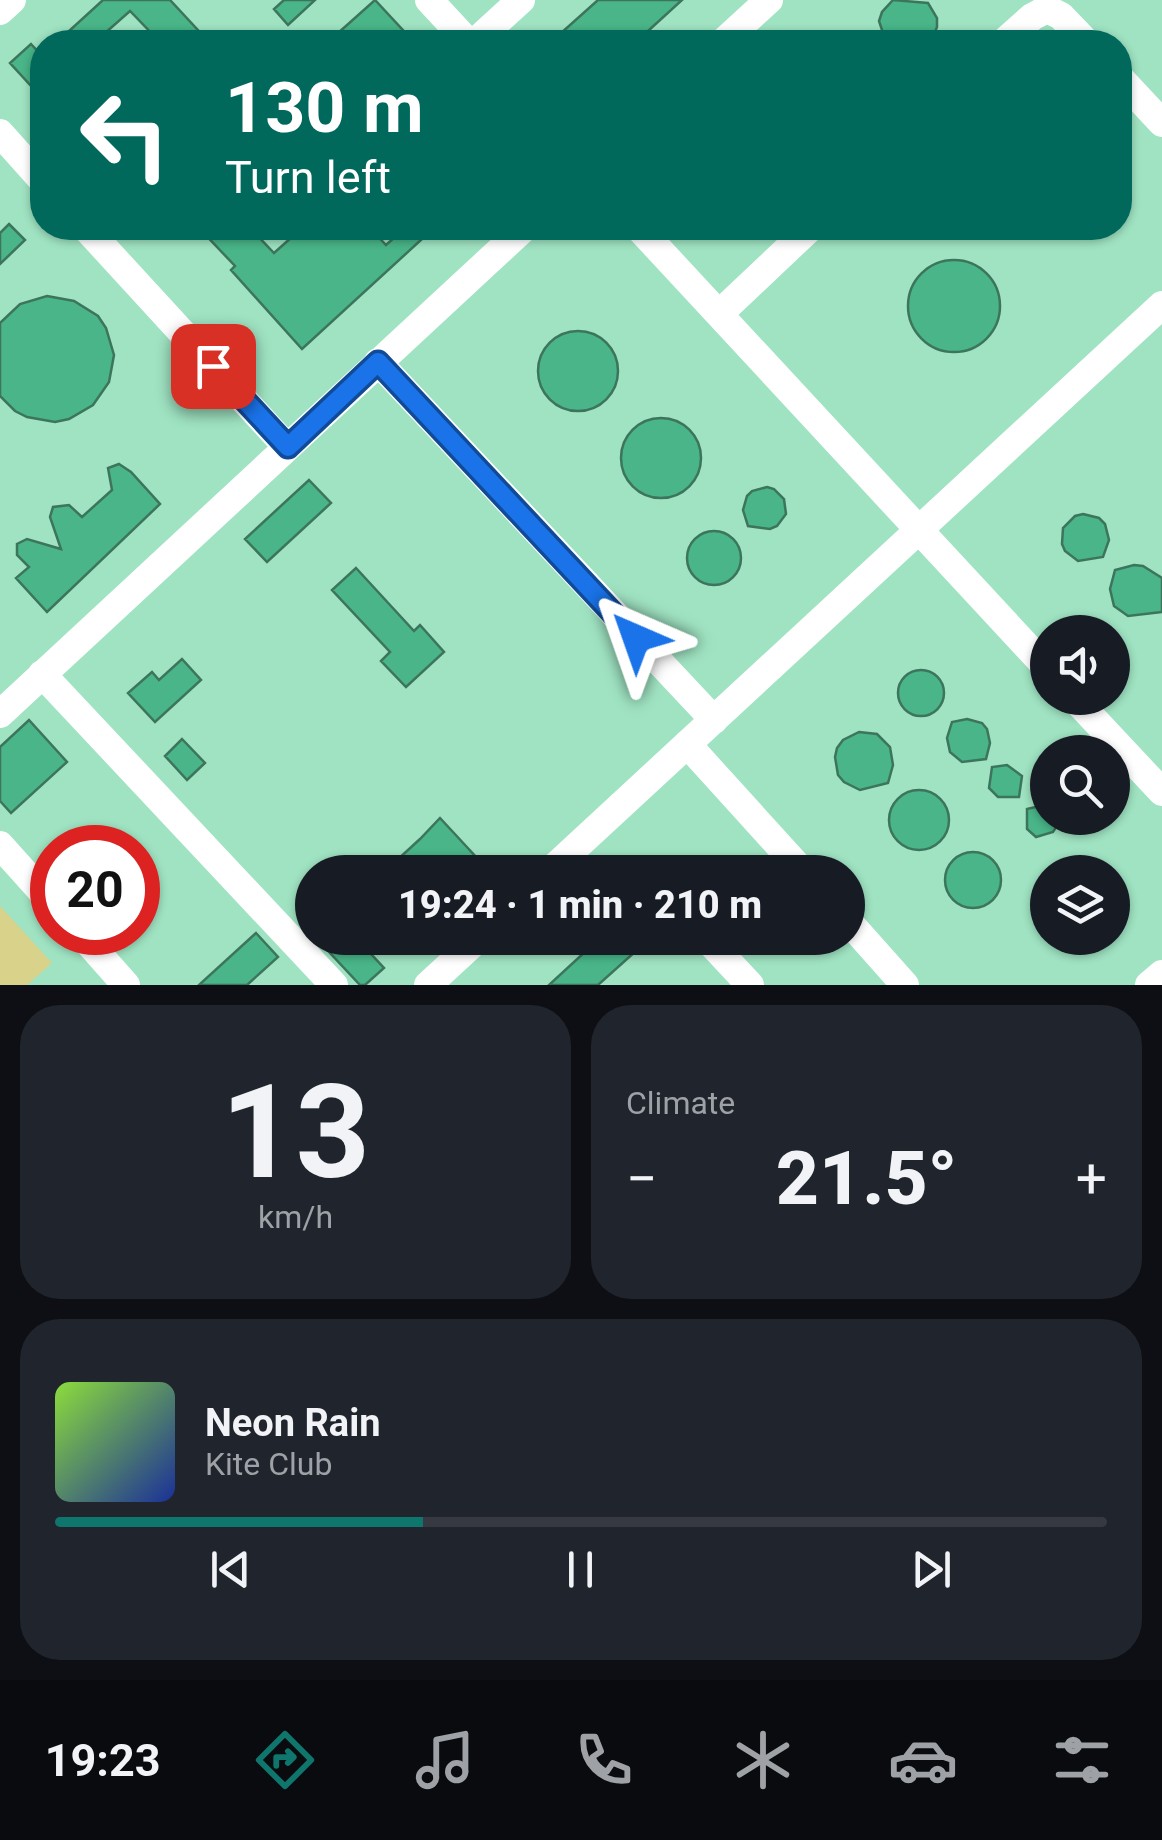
<!DOCTYPE html>
<meta charset="utf-8">
<style>
:root{--surface:#171b24;--page:#20242c;--text:#f1f3f6;--muted:#9ea1a6;--line:#363941;--accent:#0f766e}
body{margin:0;font-family:Roboto,sans-serif;background:var(--page);color:var(--text);height:100vh;display:flex;flex-direction:column;font-size:38px;white-space:nowrap}
*{box-sizing:border-box;margin:0}
p{font-size:32px;color:var(--muted)}
.icon{flex:none;width:55px;height:55px;fill:none;stroke:currentColor;stroke-width:2;stroke-linecap:round;stroke-linejoin:round}
.map{position:relative;height:985px;overflow:hidden}
.sheet{display:flex;flex-direction:column;gap:20px;padding:20px;background:#0d0f14;flex:1}
.sheet>*{flex:none}
.guide{position:absolute;left:30px;top:30px;width:1102px;height:210px;border-radius:40px;box-shadow:0 2px 8px #0004;background:#00695c;color:#fff;overflow:hidden}
.controls{position:absolute;left:1030px;top:615px;display:grid;gap:20px}
.controls a{display:grid;place-items:center;width:100px;height:100px;border-radius:50%;background:var(--surface);box-shadow:0 2px 8px #0004;font-size:50px}
.speed{position:absolute;left:30px;top:825px;display:flex;gap:20px;font-size:50px;font-weight:700;text-align:center}
.speed>*{display:grid;place-content:center;width:130px;height:130px;border-radius:50%;background:var(--surface);box-shadow:0 2px 8px #0004;line-height:1}
.speed .limit{border:15px solid #d22;background:#fff;color:#111}
.pin{position:absolute;display:grid;place-items:center;width:85px;height:85px;color:#fff;margin:-42px;border-radius:20px;box-shadow:0 5px 15px #0006}
.me{position:absolute;width:110px;margin:-55px;rotate:317deg;stroke-linejoin:round;filter:drop-shadow(0 0 8px #0008)}
.turn{display:flex;align-items:center;gap:35px;height:210px;padding:0 30px;font-size:45px}
.turn .icon{width:130px;height:130px;stroke-width:2.5}
.turn b{display:block;font-size:70px;line-height:85px}
.big{font-size:75px;font-weight:800;line-height:1.1}
.sheet .card{flex:1;display:flex;flex-direction:column;justify-content:center;gap:15px;min-width:0;padding:0 35px;border-radius:40px;background:var(--page)}
.sheet .dial{align-items:center;gap:0}
.dial b{font-size:130px;line-height:1}
.song{display:flex;align-items:center;gap:30px}
.cover{width:120px;height:120px;border-radius:15px;background:linear-gradient(135deg,hsl(90 70% 55%),hsl(230 70% 35%))}
.played{height:10px;border-radius:5px;background:linear-gradient(90deg,var(--accent) 35%,var(--line) 35%)}
.keys{display:flex;justify-content:space-around;direction:ltr}
.heat{display:flex;justify-content:space-between;align-items:center;font-size:55px;direction:ltr}
.sheet .tiles{flex:1;display:grid;gap:20px;grid-template-columns:1fr 1fr}
.card:last-child{grid-column:span 2}
.trip{position:absolute;left:295px;top:855px;width:570px;height:100px;border-radius:50px;background:var(--surface);box-shadow:0 2px 8px #0004;font-weight:800;line-height:100px;text-align:center}
.tab-bar{display:flex;height:160px;justify-content:space-around;align-items:center;background:#090b0e;color:var(--muted)}
.tab-bar .icon{width:70px;height:70px}
.tab-bar .on{color:var(--accent)}
.tab-bar b{font-size:45px;color:var(--text)}
.map>svg:first-child{display:block}
.built{fill:#9fe3c2;fill-rule:evenodd}
.green{fill:#d9d28b}
.building{fill:#49b588;stroke:#3d755c;stroke-width:2.5}
.lines{fill:none;stroke-linecap:round;stroke-linejoin:round}
.minor{stroke:#fff;stroke-width:28}
.route-casing{stroke:#114b97;stroke-width:25}
.route{stroke:#1a73e8;stroke-width:18}
</style>
<div class="map">
<svg width="1162" height="985" viewBox="0 0 1162 985">
<rect width="100%" height="100%" fill="#b1eccf"/>
<path class="built" d="M0,0H1162V985H0ZM42,42H1120V228H42ZM1048,632H1112V698H1048ZM1048,752H1112V818H1048ZM52,848H138V932H52ZM312,872H848V938H312ZM1048,872H1112V938H1048Z"/>
<path class="green" d="M0,906L52,963L27,985H0Z"/>
<path class="building" d="M103,0H170L209,42H160L130,11L95,42H80L69,31Z
M284,0H315L288,25L274,9Z
M375,0L414,42H328Z
M598,0H682L636,42H551Z
M893,0L928,3L937,18V27L931,42H886L879,21L882,12Z
M31,44L42,56V78L32,87L10,63Z
M9,224L25,240L0,264V233Z
M199,228H250L274,253L302,228H370L386,245L405,228H434L302,349L231,270L235,266Z
M908 306a46 46 0 1 1 92 0a46 46 0 1 1-92 0Z
M47,296L74,301L98,316L106,328L114,355L109,382L93,405L69,419L55,422L27,417L15,411L0,396V323L20,304Z
M538 371a40 40 0 1 1 80 0a40 40 0 1 1-80 0Z
M621 458a40 40 0 1 1 80 0a40 40 0 1 1-80 0Z
M119,464L131,472L160,504L47,612L16,578L29,567L17,555V544L27,539L61,549L50,517L53,507L69,505L82,517L112,490L108,468Z
M309,480L331,503L267,562L245,539Z
M767,487L774,489L784,499L786,514L777,526L770,529L748,526L743,510L747,496L752,491Z
M1083,514L1099,518L1105,524L1109,540L1103,557L1078,561L1065,551L1062,544L1063,528L1075,516Z
M687 558a27 27 0 1 1 54 0a27 27 0 1 1-54 0Z
M1134,565L1143,566L1162,578V612L1128,616L1114,606L1110,589L1115,570Z
M356,568L414,631L420,625L444,652L406,687L381,661L390,652L332,590Z
M182,659L201,680L155,722L128,693L152,672L159,680Z
M898 693a23 23 0 1 1 46 0a23 23 0 1 1-46 0Z
M967,719L982,723L987,729L990,743L986,759L962,762L950,752L947,738L952,722Z
M29,720L67,762L11,813L0,801V747Z
M859,732L877,734L890,747L893,765L888,783L860,790L844,782L838,775L835,757L837,748L843,740Z
M182,739L205,763L187,780L165,756Z
M1007,765L1022,776L1019,797H998L989,788L992,767Z
M889 820a30 30 0 1 1 60 0a30 30 0 1 1-60 0Z
M1048,804V818H1062L1053,832L1036,837L1027,829V809Z
M440,818L490,872H384L420,839Z
M945 880a28 28 0 1 1 56 0a28 28 0 1 1-56 0Z
M256,933L278,957L247,985H199Z
M316,938H356L384,968L365,985H360Z
M600,938H623L636,951L598,985H549Z"/>
<g class="lines">
<path class="minor" d="M429,0L468,42
M0,11L12,0
M475,42L521,0
M723,42L769,0
M1004,42L1032,17L1047,9L1061,16L1086,42
M1120,78L1162,123
M0,133L42,180
M86,228L287,447
M639,228L1048,669
M719,314L810,228
M378,362L714,720
M42,674L334,985
M1074,698L1162,792
M0,714L524,228
M687,744L803,872
M0,845L52,903
M549,872L1162,305
M848,921L905,985
M79,932L126,985
M706,938L750,985
M428,985L479,938
M1149,985L1162,974"/>
</g>
<g class="lines">
<g class="route-casing">
<path id="route" d="M213,366L288,447L378,362L636,638"/>
</g>
<use href="#route" class="route"/>
</g>
</svg>
<div class="controls">
<a><svg class="icon" aria-label="sound" viewBox="0 0 24 24"><path d="M4 9h4l5-4v14l-5-4H4zM17 9q2 3 0 6"/></svg></a>
<a><svg class="icon" aria-label="search" viewBox="0 0 24 24"><circle cx="10" cy="10" r="6"/><path d="M15 15l6 6"/></svg></a>
<a><svg class="icon" aria-label="layers" viewBox="0 0 24 24"><path d="M12 4l9 5-9 5-9-5zM3 14l9 5 9-5"/></svg></a>
</div>
<div class="speed"><div class="limit">20</div></div>
<div class="pin" style="left:213px;top:366px;background:#d93025"><svg class="icon" aria-label="arrive" viewBox="0 0 24 24"><path d="M6 21V4h12l-3 4 3 4H6"/></svg></div>
<svg class="me" style="left:636px;top:638px" viewBox="-20 -20 40 40"><path d="M0-17L14 15 0 8-14 15z" fill="#1a73e8" stroke="#fff" stroke-width="4"/></svg>
<div class="trip">19:24 · 1 min · 210 m</div>
<div class="guide">
<div class="turn"><svg class="icon" aria-label="left" viewBox="0 0 24 24"><path d="M17 20v-9H6M10 6l-5 5 5 5"/></svg><div><b>130 m</b>Turn left</div></div>
</div>
</div>
<section class="sheet">
<div class="tiles">
<div class="card dial"><b>13</b><p>km/h</p></div>
<div class="card"><p>Climate</p>
<div class="heat"><a>−</a><b class="big">21.5°</b><a>+</a></div>
</div>
<div class="card">
<div class="song"><i class="cover"></i><div><b>Neon Rain</b><p>Kite Club</p></div></div>
<div class="played"></div>
<div class="keys"><svg class="icon" aria-label="previous" viewBox="0 0 24 24"><path d="M18 5L8 12l10 7zM5 5v14"/></svg><svg class="icon" aria-label="pause" viewBox="0 0 24 24"><path d="M8 5v14M16 5v14"/></svg><svg class="icon" aria-label="next" viewBox="0 0 24 24"><path d="M6 5l10 7-10 7zM19 5v14"/></svg></div>
</div>
</div>
</section>
<nav class="tab-bar">
<b>19:23</b>
<svg class="icon on" aria-label="directions" viewBox="0 0 24 24"><path d="M12 3l9 9-9 9-9-9zM9 14v-3h6M13 9l2 2-2 2"/></svg>
<svg class="icon" aria-label="music" viewBox="0 0 24 24"><path d="M9 18V5l10-2v13"/><circle cx="6" cy="18" r="3"/><circle cx="16" cy="16" r="3"/></svg>
<svg class="icon" aria-label="phone" viewBox="0 0 24 24"><path d="M5 4h4l2 5-3 2q2 4 5 5l2-3 5 2v4C11 20 4 13 5 4z"/></svg>
<svg class="icon" aria-label="climate" viewBox="0 0 24 24"><path d="M12 3v18M4 7l16 10M4 17L20 7"/></svg>
<svg class="icon" aria-label="car" viewBox="0 0 24 24"><path d="M5 17H2v-5l4-1 3-4h7l3 4 3 1v5h-3M9 17h6M6 11h13"/><circle cx="7" cy="17" r="2"/><circle cx="17" cy="17" r="2"/></svg>
<svg class="icon" aria-label="filters" viewBox="0 0 24 24"><path d="M4 7h16M4 17h16"/><circle cx="9" cy="7" r="2"/><circle cx="15" cy="17" r="2"/></svg>
</nav>
